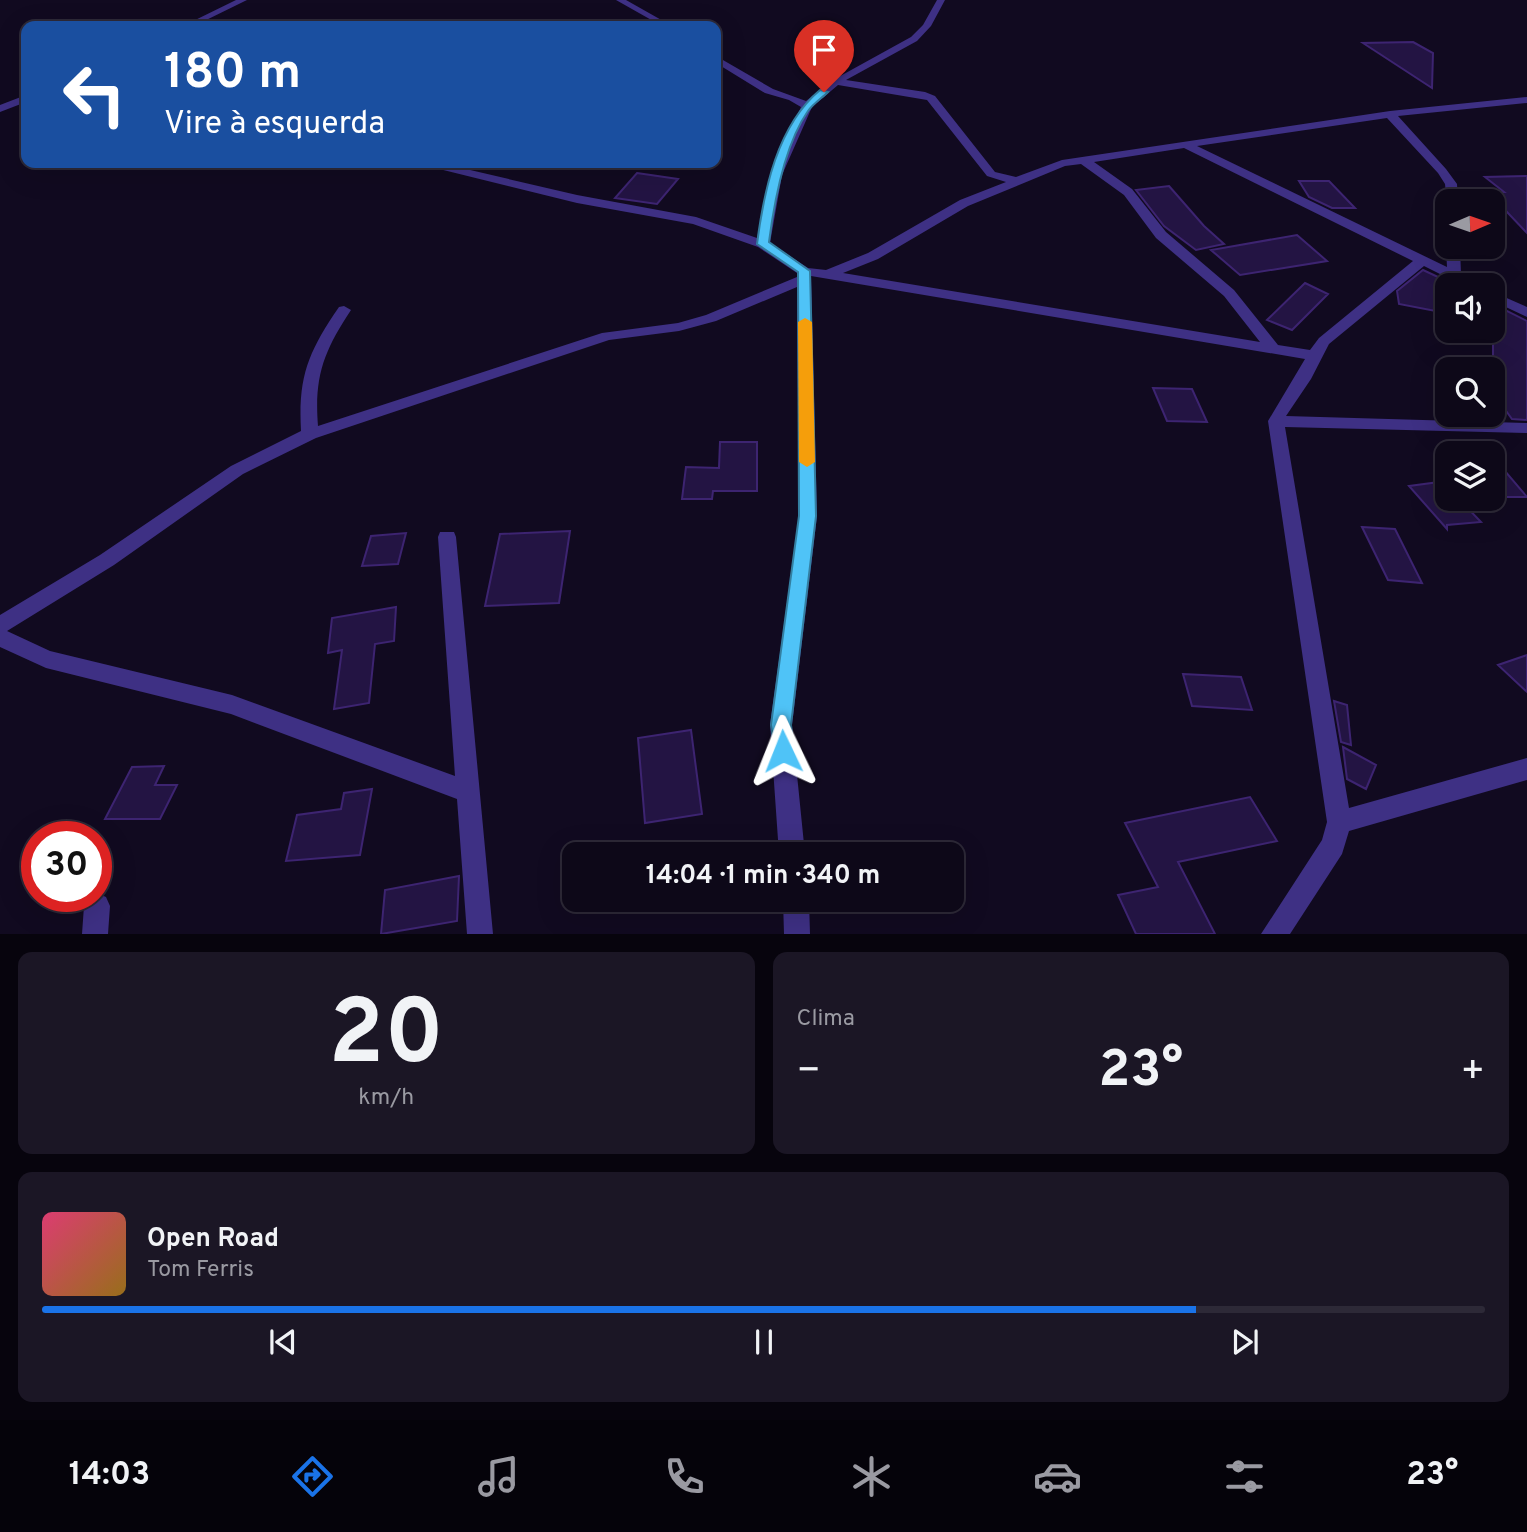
<!DOCTYPE html>
<html lang="pt">
<meta charset="utf-8">
<style>
:root{--surface:#0d0818;--page:#1b1625;--text:#f1f3f6;--muted:#9a9aa2;--line:#2d2937;--accent:#1a73e8}
body{margin:0;font-family:Overpass,sans-serif;background:var(--page);color:var(--text);height:100vh;display:flex;flex-direction:column;font-size:26px;white-space:nowrap}
*{box-sizing:border-box;margin:0}
p{font-size:23px;color:var(--muted)}
.icon{flex:none;width:38px;height:38px;fill:none;stroke:currentColor;stroke-width:2;stroke-linecap:round;stroke-linejoin:round}
.map{position:relative;height:934px;overflow:hidden}
.drawer{display:flex;flex-direction:column;gap:18px;padding:18px;background:#07040d;flex:1}
.drawer>*{flex:none}
.hud{position:absolute;left:21px;top:21px;width:700px;height:147px;border-radius:14px;box-shadow:0 7px 28px #0002,0 0 0 2px var(--line);background:#1a4fa0;color:#fff;overflow:hidden}
.needle{width:46px;rotate:88deg}
.buttons{position:absolute;left:1435px;top:189px;display:grid;gap:14px}
.buttons a{display:grid;place-items:center;width:70px;height:70px;border-radius:14px;background:var(--surface);box-shadow:0 7px 28px #0002,0 0 0 2px var(--line);font-size:35px}
.speed{position:absolute;left:21px;top:821px;display:flex;gap:14px;font-size:35px;font-weight:700;text-align:center}
.speed>*{display:grid;place-content:center;width:91px;height:91px;border-radius:50%;background:var(--surface);box-shadow:0 7px 28px #0002,0 0 0 2px var(--line);line-height:1}
.speed .limit{border:10px solid #d22;background:#fff;color:#111}
.pin{position:absolute;display:grid;place-items:center;width:60px;height:60px;color:#fff;margin:-72px -30px;border-radius:50% 50% 50% 0;rotate:-45deg;box-shadow:0 0 7px #0007}
.pin .icon{rotate:45deg}
.me{position:absolute;width:77px;margin:-38px;rotate:358deg;stroke-linejoin:round;filter:drop-shadow(0 0 5px #0008)}
.turn{display:flex;align-items:center;gap:24px;height:147px;padding:0 28px;font-size:32px}
.turn .icon{width:91px;height:91px;stroke-width:2.5}
.turn b{display:block;font-size:49px;line-height:60px}
.big{font-size:52px;font-weight:700;line-height:1.1}
.drawer .card{flex:1;display:flex;flex-direction:column;justify-content:center;gap:10px;min-width:0;padding:0 24px;border-radius:14px;background:var(--page)}
.drawer .dial{align-items:center;gap:0}
.dial b{font-size:91px;line-height:1}
.song{display:flex;align-items:center;gap:21px}
.cover{width:84px;height:84px;border-radius:10px;background:linear-gradient(135deg,hsl(340 70% 55%),hsl(40 70% 35%))}
.played{height:7px;border-radius:4px;background:linear-gradient(90deg,var(--accent) 80%,var(--line) 80%)}
.keys{display:flex;justify-content:space-around;direction:ltr}
.heat{display:flex;justify-content:space-between;align-items:center;font-size:38px;direction:ltr}
.drawer .tiles{flex:1;display:grid;gap:18px;grid-template-columns:1fr 1fr}
.card:last-child{grid-column:span 2}
.trip{position:absolute;left:562px;top:842px;width:402px;height:70px;border-radius:14px;background:var(--surface);box-shadow:0 7px 28px #0002,0 0 0 2px var(--line);font-weight:700;line-height:70px;text-align:center}
.dock{display:flex;height:112px;justify-content:space-around;align-items:center;background:#05030a;color:var(--muted)}
.dock .icon{width:49px;height:49px}
.dock .current{color:var(--accent)}
.dock b{font-size:32px;color:var(--text)}
.map>svg:first-child{display:block}
.building{fill:#231443;stroke:#3d2471;stroke-width:2}
.lines{fill:none;stroke-linecap:round;stroke-linejoin:round}
.minor{fill:#3e3084;fill-rule:evenodd}
.route{fill:#4fc3f7;stroke:#337fa1;stroke-width:2}
.slow{fill:#f59e0b}
</style>
<div class="map">
<svg width="1527" height="934" viewBox="0 0 1527 934">
<rect width="100%" height="100%" fill="#110a20"/>
<path class="building" d="M1413,42L1433,53L1432,88L1363,43Z
M637,173L678,179L657,204L615,198Z
M1527,176V233L1488,192H1504L1485,177Z
M1299,181H1329L1355,208H1332L1309,197Z
M1169,186L1204,226L1224,244L1196,250L1164,226L1136,190Z
M1297,235L1327,261L1240,275L1211,250Z
M1423,270L1438,277L1446,313L1399,304L1397,291Z
M1305,283L1328,294L1292,330L1267,320Z
M1493,304L1527,321V420L1512,419L1493,393Z
M1153,388L1192,389L1207,422L1167,421Z
M720,442H757V491H713L712,499H682L686,467L719,468Z
M1493,457L1527,497H1493Z
M1447,481V499H1459L1481,522L1447,525V529L1409,486Z
M1362,527L1395,529L1422,583L1388,580Z
M570,531L559,603L485,606L500,534Z
M406,533L398,564L362,566L371,536Z
M396,607L394,641L375,644L369,703L334,709L342,650L328,653L332,618Z
M1527,655V692L1498,665Z
M1183,674L1241,677L1252,710L1192,706Z
M1334,701L1347,705L1351,745L1341,742Z
M691,730L702,814L645,823L638,738Z
M1343,747L1376,765L1366,789L1347,779Z
M164,766L155,785H177L160,819H105L132,767Z
M372,789L360,855L286,861L297,815L341,809L344,793Z
M1250,797L1277,841L1178,862L1215,934H1136L1118,895L1158,887L1125,823Z
M459,876L457,921L381,934L385,890Z"/>
<g class="lines">
<path class="minor" d="M236,0H247L194,26H183Z
M616,0H626L672,26H662Z
M937,0H945L931,26L917,41L846,80L925,92L935,96L995,172L1016,177L1062,160L1390,111L1527,97V103L1398,116L1446,169L1457,184L1458,201L1447,203L1445,184L1438,173L1387,118L1197,146L1447,267L1446,247H1460L1461,274L1479,285H1462L1424,266L1329,344L1311,379L1286,416L1527,423V433L1285,427L1349,808L1527,758V780L1349,831L1342,854L1290,934H1261L1322,840L1327,822L1268,421L1305,359L811,276L817,516L792,725L805,854H779L770,725L799,516L797,287L716,321L679,331L609,340L316,438L243,474L114,565L7,631L50,651L232,695L455,776L438,537L440,532H454L456,537L493,934H467L457,799L231,714L46,668L0,647V615L100,555L231,466L301,431C298,377 308,352 339,307L344,306L351,310C324,351 314,376 318,426L602,333L678,323L706,315L797,277V273L758,247L693,224L577,203L423,165L421,163H440L577,195L696,217L757,238L770,175L801,107L789,100L765,93L716,63V56L773,89L806,101L833,80L911,37L923,25ZM838,85L927,100L987,176L1006,182L960,200L868,253L826,270L808,268L770,243L782,175L812,107ZM1184,148L1413,261L1319,338L1310,350L1278,345L1234,290L1166,232L1132,189L1094,162ZM1081,164L1124,195L1156,238L1224,296L1260,342L843,273L878,259L968,206L1065,166Z
M26,95V102L0,112V105Z
M1493,292L1527,307V317L1493,301Z
M97,893L106,897L110,906L108,934H82L84,906L88,897L96,896Z
M783,900H809L810,934H784Z"/>
</g>
<path class="route" d="M820,90L828,92C822,98 814,103 808,111C785,144 774,203 769,242L810,271L816,516L791,725L794,751L791,757L783,760L776,757L771,725L799,516L798,272L757,244C764,190 777,126 820,90Z"/>
<path class="slow" d="M805,318L812,322L815,462L807,467L799,462L798,322Z"/>
</svg>
<div class="buttons">
<a><svg class="needle" viewBox="-14 -14 28 28"><path d="M0-13l5 13h-10z" fill="#e53935"/><path d="M0 13l5-13h-10z" fill="#9a9aa2"/></svg></a>
<a><svg class="icon" aria-label="sound" viewBox="0 0 24 24"><path d="M4 9h4l5-4v14l-5-4H4zM17 9q2 3 0 6"/></svg></a>
<a><svg class="icon" aria-label="search" viewBox="0 0 24 24"><circle cx="10" cy="10" r="6"/><path d="M15 15l6 6"/></svg></a>
<a><svg class="icon" aria-label="layers" viewBox="0 0 24 24"><path d="M12 4l9 5-9 5-9-5zM3 14l9 5 9-5"/></svg></a>
</div>
<div class="speed"><div class="limit">30</div></div>
<div class="pin" style="left:824px;top:92px;background:#d93025"><svg class="icon" aria-label="arrive" viewBox="0 0 24 24"><path d="M6 21V4h12l-3 4 3 4H6"/></svg></div>
<svg class="me" style="left:783px;top:751px" viewBox="-20 -20 40 40"><path d="M0-17L14 15 0 8-14 15z" fill="#4fc3f7" stroke="#fff" stroke-width="4"/></svg>
<div class="trip">14:04 · 1 min · 340 m</div>
<div class="hud">
<div class="turn"><svg class="icon" aria-label="left" viewBox="0 0 24 24"><path d="M17 20v-9H6M10 6l-5 5 5 5"/></svg><div><b>180 m</b>Vire à esquerda</div></div>
</div>
</div>
<section class="drawer">
<div class="tiles">
<div class="card dial"><b>20</b><p>km/h</p></div>
<div class="card"><p>Clima</p>
<div class="heat"><a>−</a><b class="big">23°</b><a>+</a></div>
</div>
<div class="card">
<div class="song"><i class="cover"></i><div><b>Open Road</b><p>Tom Ferris</p></div></div>
<div class="played"></div>
<div class="keys"><svg class="icon" aria-label="previous" viewBox="0 0 24 24"><path d="M18 5L8 12l10 7zM5 5v14"/></svg><svg class="icon" aria-label="pause" viewBox="0 0 24 24"><path d="M8 5v14M16 5v14"/></svg><svg class="icon" aria-label="next" viewBox="0 0 24 24"><path d="M6 5l10 7-10 7zM19 5v14"/></svg></div>
</div>
</div>
</section>
<nav class="dock">
<b>14:03</b>
<svg class="icon current" aria-label="directions" viewBox="0 0 24 24"><path d="M12 3l9 9-9 9-9-9zM9 14v-3h6M13 9l2 2-2 2"/></svg>
<svg class="icon" aria-label="music" viewBox="0 0 24 24"><path d="M9 18V5l10-2v13"/><circle cx="6" cy="18" r="3"/><circle cx="16" cy="16" r="3"/></svg>
<svg class="icon" aria-label="phone" viewBox="0 0 24 24"><path d="M5 4h4l2 5-3 2q2 4 5 5l2-3 5 2v4C11 20 4 13 5 4z"/></svg>
<svg class="icon" aria-label="climate" viewBox="0 0 24 24"><path d="M12 3v18M4 7l16 10M4 17L20 7"/></svg>
<svg class="icon" aria-label="car" viewBox="0 0 24 24"><path d="M5 17H2v-5l4-1 3-4h7l3 4 3 1v5h-3M9 17h6M6 11h13"/><circle cx="7" cy="17" r="2"/><circle cx="17" cy="17" r="2"/></svg>
<svg class="icon" aria-label="filters" viewBox="0 0 24 24"><path d="M4 7h16M4 17h16"/><circle cx="9" cy="7" r="2"/><circle cx="15" cy="17" r="2"/></svg>
<b>23°</b>
</nav>
